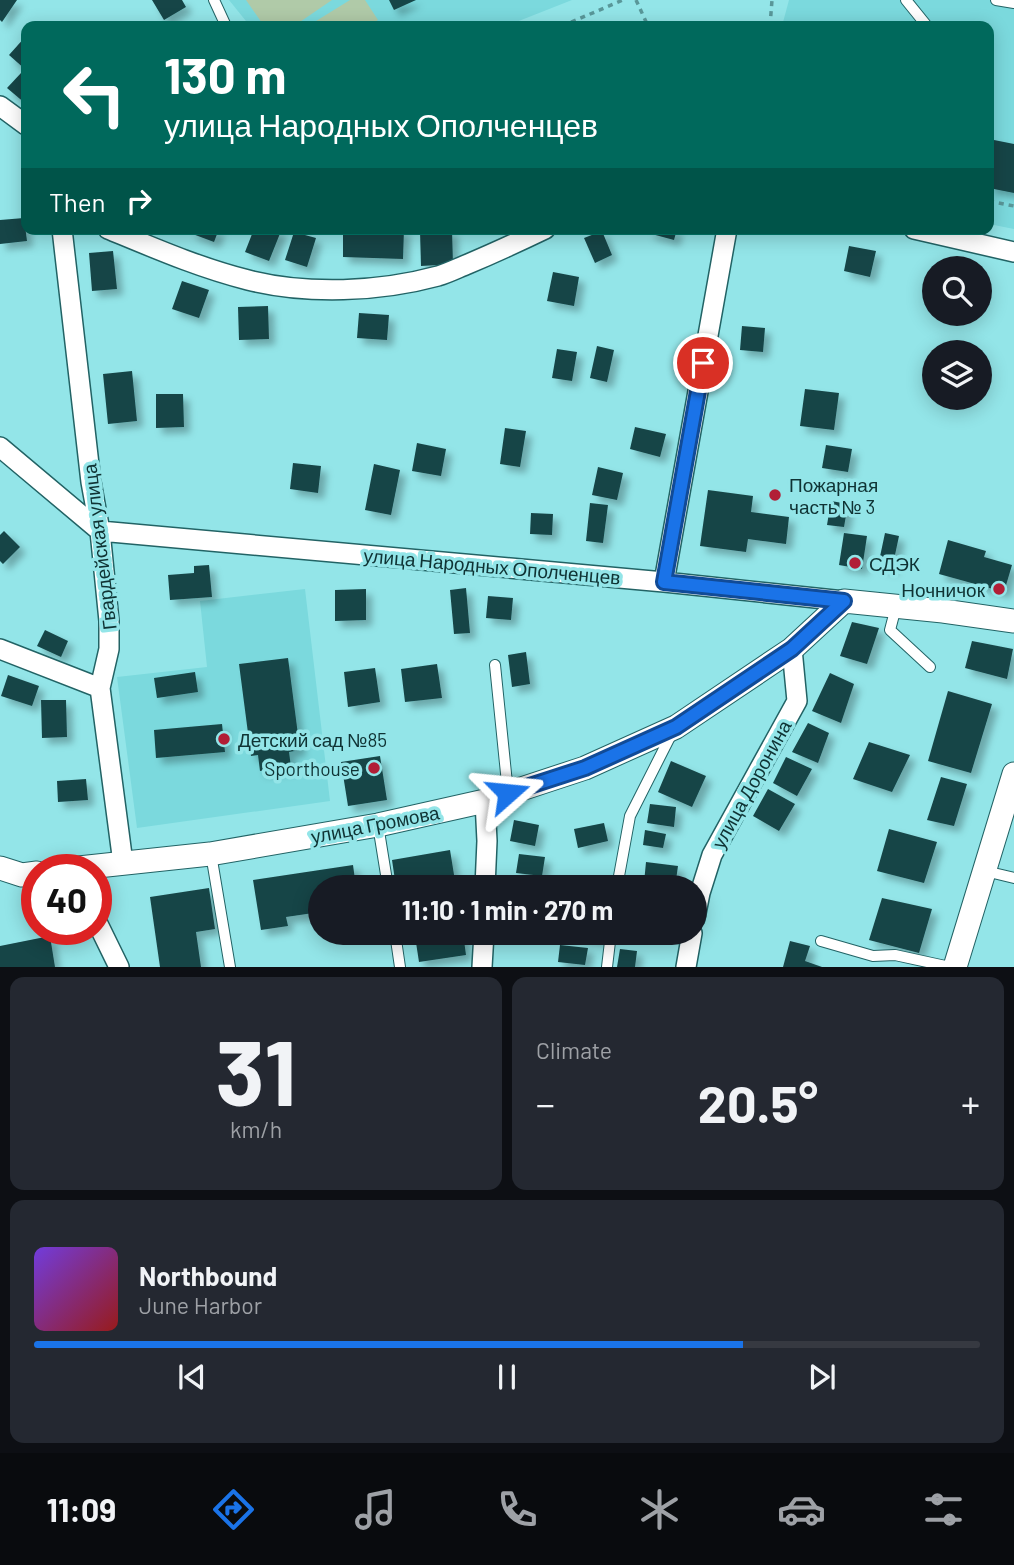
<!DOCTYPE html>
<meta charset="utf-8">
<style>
:root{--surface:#171b24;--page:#242831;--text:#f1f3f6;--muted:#9ea1a6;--line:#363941;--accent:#1a73e8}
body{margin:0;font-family:Barlow,sans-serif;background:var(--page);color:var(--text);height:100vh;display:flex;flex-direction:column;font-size:26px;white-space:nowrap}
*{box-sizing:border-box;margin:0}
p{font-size:23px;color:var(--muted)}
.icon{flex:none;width:38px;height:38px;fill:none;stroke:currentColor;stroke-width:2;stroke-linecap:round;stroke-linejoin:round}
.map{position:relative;height:967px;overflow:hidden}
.side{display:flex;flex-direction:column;gap:10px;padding:10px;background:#0d0f14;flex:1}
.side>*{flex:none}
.guide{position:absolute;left:21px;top:21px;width:973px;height:214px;border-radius:14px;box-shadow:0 4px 18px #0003;background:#00695c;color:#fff;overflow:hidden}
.buttons{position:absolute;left:922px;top:256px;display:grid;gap:14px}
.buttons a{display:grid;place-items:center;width:70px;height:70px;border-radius:50%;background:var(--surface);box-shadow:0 4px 18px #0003;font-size:35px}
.speed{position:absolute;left:21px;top:854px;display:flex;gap:14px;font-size:35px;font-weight:700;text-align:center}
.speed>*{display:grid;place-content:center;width:91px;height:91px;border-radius:50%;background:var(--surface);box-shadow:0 4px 18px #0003;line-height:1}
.speed .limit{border:10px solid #d22;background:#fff;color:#111}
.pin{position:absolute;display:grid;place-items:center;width:60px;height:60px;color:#fff;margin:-30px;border:4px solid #fff;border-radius:50%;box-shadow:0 2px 7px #0007}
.me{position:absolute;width:77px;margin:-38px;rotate:72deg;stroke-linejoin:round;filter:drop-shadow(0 0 5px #0008)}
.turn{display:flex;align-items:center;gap:24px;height:147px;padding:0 28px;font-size:32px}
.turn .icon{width:91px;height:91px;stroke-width:2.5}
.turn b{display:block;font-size:49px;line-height:60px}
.then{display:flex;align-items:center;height:66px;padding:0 28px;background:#0003;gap:14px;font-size:26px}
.big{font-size:52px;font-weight:700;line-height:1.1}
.side .tile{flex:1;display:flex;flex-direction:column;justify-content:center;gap:10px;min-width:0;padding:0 24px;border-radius:14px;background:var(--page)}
.side .dial{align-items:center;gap:0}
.dial b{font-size:91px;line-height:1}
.song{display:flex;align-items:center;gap:21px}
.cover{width:84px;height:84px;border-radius:10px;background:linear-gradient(135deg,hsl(260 70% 55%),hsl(0 70% 35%))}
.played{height:7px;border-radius:4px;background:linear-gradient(90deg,var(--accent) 75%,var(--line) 75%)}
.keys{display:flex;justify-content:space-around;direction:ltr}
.heat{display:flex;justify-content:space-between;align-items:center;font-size:38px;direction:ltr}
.side .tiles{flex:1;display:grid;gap:10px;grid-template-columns:1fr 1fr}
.tile:last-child{grid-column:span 2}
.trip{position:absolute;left:308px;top:875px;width:399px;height:70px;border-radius:35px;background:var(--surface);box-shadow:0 4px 18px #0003;font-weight:700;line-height:70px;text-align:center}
.menu{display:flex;height:112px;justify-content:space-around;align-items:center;background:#090b0e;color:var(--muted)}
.menu .icon{width:49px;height:49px}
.menu .current{color:var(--accent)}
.menu b{font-size:32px;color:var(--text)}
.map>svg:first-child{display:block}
.built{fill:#7bd9dd}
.green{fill:#b0caa8}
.building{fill:#164547;filter:url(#shadow)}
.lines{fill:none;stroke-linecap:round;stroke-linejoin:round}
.service-casing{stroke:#226365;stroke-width:12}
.minor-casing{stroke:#226365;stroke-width:22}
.tertiary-casing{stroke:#226365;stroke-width:25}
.path{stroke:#599799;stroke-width:3.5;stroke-dasharray:5 5;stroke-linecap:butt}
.service{stroke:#fff;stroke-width:10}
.minor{stroke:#fff;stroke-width:19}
.tertiary{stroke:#fff;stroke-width:23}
.route-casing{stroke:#114b97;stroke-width:18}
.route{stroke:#1a73e8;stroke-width:12}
.poi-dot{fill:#b11e36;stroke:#93e5e8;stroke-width:2.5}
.labels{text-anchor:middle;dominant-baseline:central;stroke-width:7;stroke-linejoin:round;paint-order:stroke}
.poi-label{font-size:19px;fill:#0f3334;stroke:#93e5e8;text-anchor:start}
.street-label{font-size:19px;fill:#0f3334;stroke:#93e5e8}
</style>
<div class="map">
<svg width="1014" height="967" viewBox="0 0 1014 967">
<defs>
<filter id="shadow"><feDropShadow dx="6" dy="6" stdDeviation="3.5" flood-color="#0004"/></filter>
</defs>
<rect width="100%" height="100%" fill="#93e5e8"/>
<path class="built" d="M229,0H572L506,26H250Z
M789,0H1014V229L989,224V26H782Z
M305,589L330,801L137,828L117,677L207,667L200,601Z"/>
<path class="green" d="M246,0H332L294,26H264Z
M350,0H365L378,20L368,26H308Z"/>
<path class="building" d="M0,0H17L2,22L0,20Z
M152,0H182L186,7L164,20Z
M389,0H416L394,10Z
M26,36V70L9,55Z
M21,73L26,77V104L7,88Z
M989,139L1014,144V193L989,188Z
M24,218L27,241L0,244V220Z
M191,229H219L214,242L190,233Z
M254,229H277L281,231L269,261L245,252Z
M343,229H404L403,259L343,257Z
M649,229H677L674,240L648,233Z
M452,230L453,264L421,266L420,231Z
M602,231L612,255L595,263L584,238Z
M294,232L316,238L307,267L285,260Z
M849,246L876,251L870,277L844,271Z
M113,251L117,289L92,291L89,253Z
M553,272L579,277L574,306L547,301Z
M182,281L209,290L199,318L172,309Z
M268,306L269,339L239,340L238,307Z
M359,313L389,315L387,340L357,338Z
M742,326L765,328L763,352L740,350Z
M597,346L614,350L607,382L590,378Z
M557,349L577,352L572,381L552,378Z
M132,371L137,421L108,424L103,374Z
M805,389L839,393L834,430L800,426Z
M156,394H183L184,427L156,428Z
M635,427L666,434L660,457L630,449Z
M505,428L526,431L520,467L500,464Z
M417,443L446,449L441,476L412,471Z
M826,445L852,449L848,472L822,468Z
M293,463L321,466L318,493L290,489Z
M374,464L400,470L391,515L365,510Z
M598,467L623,473L617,500L592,495Z
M708,490L753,496L751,512L789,517L786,544L748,539L746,552L700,546Z
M831,501L848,504L844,527L827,525Z
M590,503L608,505L603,543L586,541Z
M531,513L553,514L552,535L530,534Z
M4,531L20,547L3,564L0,561V535Z
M844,533L867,536L862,569L839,565Z
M885,533L899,536L892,569L878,566Z
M948,540L986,551L984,557L1012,565L1004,592L939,574Z
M209,565L212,597L170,600L168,575L194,573V566Z
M466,588L470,633L454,634L450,590Z
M366,589V620L335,621V590Z
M488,596L513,598L511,620L486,618Z
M852,622L879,628L867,664L840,656Z
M45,630L68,641L61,657L37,646Z
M972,641L1013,649L1007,679L965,668Z
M526,652L530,684L512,687L508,655Z
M288,658L300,750L289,752L291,767L260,771L258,755L251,756L239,664Z
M437,664L442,698L405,702L401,669Z
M375,668L380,702L348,707L344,672Z
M195,672L198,692L157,698L154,678Z
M830,673L854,684L841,723L812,711Z
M8,675L39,686L32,706L1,696Z
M948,691L992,704L971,773L928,761Z
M41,700H66L67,737L42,738Z
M808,723L829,733L818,763L792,752Z
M222,724L225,752L156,758L154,730Z
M869,742L910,755L892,792L853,779Z
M380,756L387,800L348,806L341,762Z
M786,757L812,769L797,796L773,783Z
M671,761L706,776L692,807L658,792Z
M941,777L967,784L954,826L927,820Z
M86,779L88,800L58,802L57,781Z
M768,789L795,804L779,831L753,816Z
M650,804L676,807L674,827L647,823Z
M514,820L539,825L535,846L510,841Z
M604,823L608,841L578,848L574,829Z
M889,829L937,842L924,883L877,871Z
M645,830L666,834L663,848L643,845Z
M450,850L456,887H396L392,860Z
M519,854L545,857L542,876L516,873Z
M646,862L678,866L675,887L644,883Z
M353,865L356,887H320V912L286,917L288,926L261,930L253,880Z
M510,884L539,885V887H510Z
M209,888L215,929L196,932L201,967H160L150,897Z
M882,898L932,909L919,953L869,940Z
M421,933H463L466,955L419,962L415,936L422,935Z
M578,933H607L606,940L578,936Z
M50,936L55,967H0V946Z
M790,941L810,946L805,961L822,967H783Z
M560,945L588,948L585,965L558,962Z
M620,949L637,951L635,967H617Z"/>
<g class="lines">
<g class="service-casing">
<path id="service" d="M214,0L226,26
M906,0L927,26
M996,0L1014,3
M896,607L890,630L930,667
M495,665L508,793
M378,825L388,887
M211,854L230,967
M985,871L1014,878
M617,887L630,816L673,731
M395,933L400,967
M821,941L873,956L895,955L950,967
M607,967L611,933"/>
</g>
<g class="minor-casing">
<path id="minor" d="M0,106L26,125
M62,229L91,482L100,531L109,621V649L100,688L123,863
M108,229C154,248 200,268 248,280C308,295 379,292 438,276C448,273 458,268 468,264C494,253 520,241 545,229
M914,229L1014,252
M0,447L100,531L664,582L844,601
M664,582L727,229
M0,649L100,688
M485,801L487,841L485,887
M695,918L700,893L712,855L797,701L792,649
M96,920L119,967
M482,967L484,933
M686,967L692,933"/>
</g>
<g class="tertiary-casing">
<path id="tertiary" d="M0,868L22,875L37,873
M60,870L210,854L378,825L485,801L585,768L676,727L792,649L844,601L943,611L1014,621
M955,967L1014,774"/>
</g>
<path class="path" d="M636,0L648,26
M562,26L623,0
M770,26L772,0
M989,201L1014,206"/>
<use href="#service" class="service"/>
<use href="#minor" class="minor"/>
<use href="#tertiary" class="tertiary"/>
</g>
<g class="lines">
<g class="route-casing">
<path id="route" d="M508,793L585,768L676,727L792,649L844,601L664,582L703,363"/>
</g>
<use href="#route" class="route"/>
</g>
<g class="poi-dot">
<circle cx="775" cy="495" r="7"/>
<circle cx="855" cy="563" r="7"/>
<circle cx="999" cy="589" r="7"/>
<circle cx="224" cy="739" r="7"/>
<circle cx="374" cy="768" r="7"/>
</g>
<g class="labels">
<g class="poi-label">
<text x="789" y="484">Пожарная<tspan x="789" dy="22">часть № 3</tspan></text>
<text x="869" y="563">СДЭК</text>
<text x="985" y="589" text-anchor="end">Ночничок</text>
<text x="238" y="739">Детский сад №85</text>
<text x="360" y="768" text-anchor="end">Sporthouse</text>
</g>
<g class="street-label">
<text transform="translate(99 547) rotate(-97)">Гвардейская улица</text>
<text transform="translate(492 566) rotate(5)">улица Народных Ополченцев</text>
<text transform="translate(751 784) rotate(-61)">улица Доронина</text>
<text transform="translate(375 824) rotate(-11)">улица Громова</text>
</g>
</g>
</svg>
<div class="buttons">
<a><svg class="icon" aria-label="search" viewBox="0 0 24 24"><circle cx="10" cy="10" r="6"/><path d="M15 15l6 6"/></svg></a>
<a><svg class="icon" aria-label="layers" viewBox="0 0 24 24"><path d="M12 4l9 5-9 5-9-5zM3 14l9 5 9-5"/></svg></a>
</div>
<div class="speed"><div class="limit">40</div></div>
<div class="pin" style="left:703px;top:363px;background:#d93025"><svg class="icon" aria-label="arrive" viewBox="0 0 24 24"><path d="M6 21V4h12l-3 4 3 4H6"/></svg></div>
<svg class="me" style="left:508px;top:793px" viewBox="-20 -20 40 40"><path d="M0-17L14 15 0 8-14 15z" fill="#1a73e8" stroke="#fff" stroke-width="4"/></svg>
<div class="trip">11:10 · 1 min · 270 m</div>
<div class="guide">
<div class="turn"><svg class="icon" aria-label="left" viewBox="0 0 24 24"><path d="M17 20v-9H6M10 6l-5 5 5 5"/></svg><div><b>130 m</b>улица Народных Ополченцев</div></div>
<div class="then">Then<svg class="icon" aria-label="right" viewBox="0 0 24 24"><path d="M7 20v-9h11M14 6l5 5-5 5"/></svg></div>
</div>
</div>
<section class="side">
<div class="tiles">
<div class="tile dial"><b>31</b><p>km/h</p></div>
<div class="tile"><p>Climate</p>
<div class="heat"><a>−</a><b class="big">20.5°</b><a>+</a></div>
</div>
<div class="tile">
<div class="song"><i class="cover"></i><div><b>Northbound</b><p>June Harbor</p></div></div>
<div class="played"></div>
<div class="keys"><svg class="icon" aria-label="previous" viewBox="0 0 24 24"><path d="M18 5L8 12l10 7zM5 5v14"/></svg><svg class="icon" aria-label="pause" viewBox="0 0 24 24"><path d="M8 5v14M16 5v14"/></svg><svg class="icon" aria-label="next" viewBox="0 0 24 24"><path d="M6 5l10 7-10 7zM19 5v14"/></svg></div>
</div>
</div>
</section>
<nav class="menu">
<b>11:09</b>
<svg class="icon current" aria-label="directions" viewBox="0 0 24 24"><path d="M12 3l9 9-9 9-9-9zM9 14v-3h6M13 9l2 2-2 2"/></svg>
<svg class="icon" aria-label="music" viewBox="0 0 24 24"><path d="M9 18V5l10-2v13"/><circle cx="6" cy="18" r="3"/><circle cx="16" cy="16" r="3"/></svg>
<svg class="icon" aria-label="phone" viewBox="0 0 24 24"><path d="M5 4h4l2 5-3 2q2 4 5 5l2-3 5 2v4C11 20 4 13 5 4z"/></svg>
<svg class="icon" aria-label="climate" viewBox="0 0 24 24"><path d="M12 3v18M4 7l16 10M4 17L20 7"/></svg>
<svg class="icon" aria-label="car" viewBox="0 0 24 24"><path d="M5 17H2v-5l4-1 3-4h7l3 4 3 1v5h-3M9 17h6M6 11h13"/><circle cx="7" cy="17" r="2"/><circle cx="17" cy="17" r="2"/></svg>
<svg class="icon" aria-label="filters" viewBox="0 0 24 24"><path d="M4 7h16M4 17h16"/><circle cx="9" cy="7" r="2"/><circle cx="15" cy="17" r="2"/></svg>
</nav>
